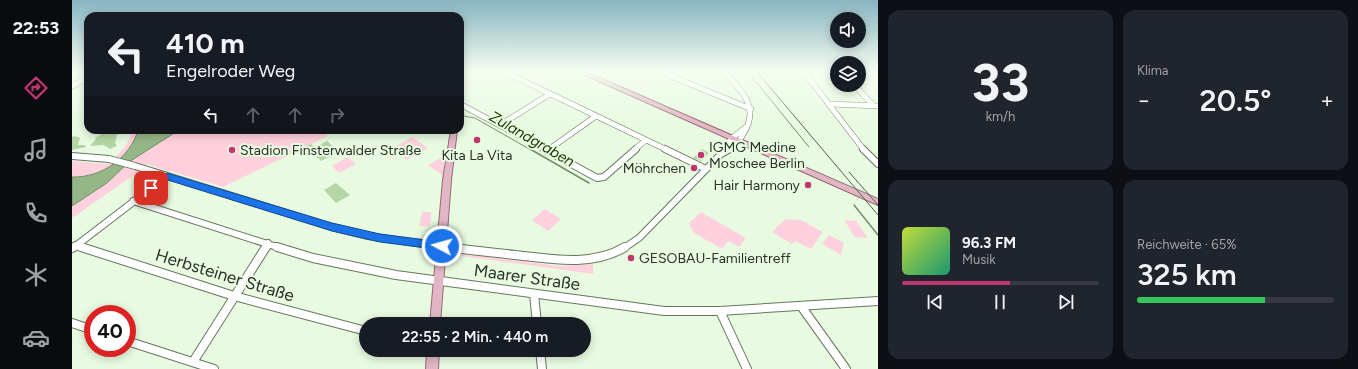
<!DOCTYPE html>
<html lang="de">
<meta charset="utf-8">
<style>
:root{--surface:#171b24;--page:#20242c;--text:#f1f3f6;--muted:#9ea1a6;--line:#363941;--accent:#bf3671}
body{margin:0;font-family:Figtree,sans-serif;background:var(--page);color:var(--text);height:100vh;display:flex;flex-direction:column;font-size:15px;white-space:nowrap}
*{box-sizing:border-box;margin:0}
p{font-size:13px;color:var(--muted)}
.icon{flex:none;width:22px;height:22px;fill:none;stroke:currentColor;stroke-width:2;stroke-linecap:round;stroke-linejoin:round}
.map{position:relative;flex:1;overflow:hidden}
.side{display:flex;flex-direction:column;gap:10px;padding:10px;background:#0d0f14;width:480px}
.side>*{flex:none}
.hud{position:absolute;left:12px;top:12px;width:380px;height:122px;border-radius:12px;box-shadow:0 2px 10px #0003;background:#171b24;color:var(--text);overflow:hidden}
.controls{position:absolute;left:758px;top:12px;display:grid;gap:8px}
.controls a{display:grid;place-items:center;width:36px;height:36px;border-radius:50%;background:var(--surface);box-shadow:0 2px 10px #0003;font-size:20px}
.speed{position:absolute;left:12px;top:305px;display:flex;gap:8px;font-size:20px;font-weight:700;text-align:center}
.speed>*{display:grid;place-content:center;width:52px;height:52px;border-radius:50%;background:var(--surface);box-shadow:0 2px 10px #0003;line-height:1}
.speed .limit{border:6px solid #d22;background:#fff;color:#111}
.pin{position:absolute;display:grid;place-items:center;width:34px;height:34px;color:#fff;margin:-17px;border-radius:8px;box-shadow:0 2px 6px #0006}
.me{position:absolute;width:44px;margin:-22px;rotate:276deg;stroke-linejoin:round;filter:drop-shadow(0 0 3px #0008)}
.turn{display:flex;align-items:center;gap:14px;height:84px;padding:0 16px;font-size:18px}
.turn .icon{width:52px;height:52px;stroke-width:2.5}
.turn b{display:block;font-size:28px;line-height:34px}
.lanes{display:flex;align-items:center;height:38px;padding:0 16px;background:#0003;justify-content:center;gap:20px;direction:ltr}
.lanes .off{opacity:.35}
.big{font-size:30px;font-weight:600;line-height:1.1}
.side .tile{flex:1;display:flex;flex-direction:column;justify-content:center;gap:6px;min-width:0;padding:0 14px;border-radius:12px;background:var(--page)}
.side .dial{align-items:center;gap:0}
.dial b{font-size:52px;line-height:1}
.song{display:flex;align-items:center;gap:12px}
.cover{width:48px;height:48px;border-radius:6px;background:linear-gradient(135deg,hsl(70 70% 55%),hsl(160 70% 35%))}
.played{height:4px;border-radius:2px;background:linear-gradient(90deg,var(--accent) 55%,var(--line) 55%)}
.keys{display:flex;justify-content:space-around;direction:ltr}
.heat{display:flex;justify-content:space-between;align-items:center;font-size:22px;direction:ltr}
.charge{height:6px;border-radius:3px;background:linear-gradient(90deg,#34c759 65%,var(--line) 0)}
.side .tiles{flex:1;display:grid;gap:10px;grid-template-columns:repeat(2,1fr)}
.trip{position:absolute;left:287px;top:317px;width:232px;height:40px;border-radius:20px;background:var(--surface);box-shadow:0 2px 10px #0003;font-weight:600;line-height:40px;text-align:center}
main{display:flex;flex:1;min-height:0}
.tab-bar{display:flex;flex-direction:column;width:72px;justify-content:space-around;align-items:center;background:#090b0e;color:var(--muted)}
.tab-bar .icon{width:28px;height:28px}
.tab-bar .active{color:var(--accent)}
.tab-bar b{font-size:18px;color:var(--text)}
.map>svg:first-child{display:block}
.green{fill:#ffd1df}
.water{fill:#95b686;stroke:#758e6a}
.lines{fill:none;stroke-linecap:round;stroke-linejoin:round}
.stream-far1{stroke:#758e6a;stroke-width:1}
.stream{stroke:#758e6a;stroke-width:1.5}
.building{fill:#b3d6a4}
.minor-far2-casing{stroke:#667660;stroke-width:6}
.minor-far1-casing{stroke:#667660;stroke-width:8}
.minor-casing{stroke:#667660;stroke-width:10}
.major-casing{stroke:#956975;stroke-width:2}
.minor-far2{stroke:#fff;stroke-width:5}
.minor-far1{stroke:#fff;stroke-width:6}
.minor{stroke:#fff;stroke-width:8}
.major{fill:#e2b7c5;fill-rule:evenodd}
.tram{stroke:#565f52;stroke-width:1}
.route{fill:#1a73e8;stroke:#114b97}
.poi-dot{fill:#bf3671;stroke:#e8fae0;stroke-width:1.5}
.labels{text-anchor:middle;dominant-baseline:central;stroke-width:4;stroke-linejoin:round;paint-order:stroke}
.poi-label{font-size:14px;fill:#2b3229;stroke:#e8fae0;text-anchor:start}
.water-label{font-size:15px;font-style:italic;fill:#163603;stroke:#e8fae0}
.near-street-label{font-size:17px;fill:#2b3229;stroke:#e8fae0}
</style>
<main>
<nav class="tab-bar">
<b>22:53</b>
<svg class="icon active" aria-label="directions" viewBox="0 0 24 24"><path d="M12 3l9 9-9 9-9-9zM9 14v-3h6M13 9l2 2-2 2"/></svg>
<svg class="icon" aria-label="music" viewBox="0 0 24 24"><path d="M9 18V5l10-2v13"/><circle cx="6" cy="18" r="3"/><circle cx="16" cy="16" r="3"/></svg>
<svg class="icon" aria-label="phone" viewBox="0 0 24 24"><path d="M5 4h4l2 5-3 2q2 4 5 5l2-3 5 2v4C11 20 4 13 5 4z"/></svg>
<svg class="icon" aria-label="climate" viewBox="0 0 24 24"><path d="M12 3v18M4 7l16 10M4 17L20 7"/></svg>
<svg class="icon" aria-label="car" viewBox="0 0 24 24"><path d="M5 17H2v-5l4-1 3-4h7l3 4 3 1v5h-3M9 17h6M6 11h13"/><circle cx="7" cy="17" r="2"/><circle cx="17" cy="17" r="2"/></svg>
</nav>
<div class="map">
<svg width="806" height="369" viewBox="0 0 806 369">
<rect width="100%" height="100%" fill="#e8fae0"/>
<path class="green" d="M59,130H66V132C62,138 59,148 54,154C42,169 19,178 0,177V161L35,164C44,157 60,143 59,130Z
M107,130H249L256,136L151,187L74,164L65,173L0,218V206L35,183L57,162Z
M340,137L356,148L335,160L320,149Z
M373,155L371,176L356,165Z
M276,157L284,164L267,173L260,166Z
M473,209L489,219L476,231L460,220Z
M350,212H359L358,226H347Z
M629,212L674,238L667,247L656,241L650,249L622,233L617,223Z
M713,219L729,220L751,232L739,249L723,241L720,244L700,232Z
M772,220L784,221L796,238L783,237Z
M757,235L772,243L769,255L750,244Z
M378,252L486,266L521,264V274L375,254Z"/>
<path class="water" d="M66,130H107L57,162L35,183L0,206V177C29,178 58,158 66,130Z"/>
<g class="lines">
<path class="stream-far1" d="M676,72L737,147
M391,116L403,118L459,150"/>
<path class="stream" d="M458,149L517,183
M782,205L806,235"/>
</g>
<path class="building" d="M28,130H53L45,135L43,143L45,146L38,149L32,145L18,146L24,139L23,138L31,133Z
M3,136L8,138L6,145H13L14,147L0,150V137Z
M255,141L267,152L249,161L234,146L239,144L243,147Z
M630,149L637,153L629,161L621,158Z
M264,183L278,195L264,203L252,190Z"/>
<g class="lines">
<g class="minor-far2-casing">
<path id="minor-far2" d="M433,72L595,150
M589,72L679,109
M645,72L654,73
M653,72C669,91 687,105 673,131C669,139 664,145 657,150
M732,72L792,150
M782,85L802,106
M0,86L16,78
M388,104L474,150
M758,104L806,106
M428,125L478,94
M476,150L524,116
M562,150L574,140
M650,150L659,139L674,127"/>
</g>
<g class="minor-far1-casing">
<path id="minor-far1" d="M472,149L525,178L532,177L564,149
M593,149L634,169
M791,149L806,164
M475,151L478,149
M649,154L651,149
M0,156L37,159L63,166L260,227L296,236L380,248
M61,201L208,248
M4,245L12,248
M1,248L95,176
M193,248L196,243
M552,248L567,238L649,154L658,149"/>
</g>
<g class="minor-casing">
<path id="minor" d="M9,247L162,296L294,331
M205,247L241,258L324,275L592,311H648L806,301
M373,247C396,250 419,252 443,255C478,259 521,267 553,247
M0,248L2,247
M462,294L465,324
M729,306L774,369
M648,311L675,369
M0,323L21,330
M55,341L142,369
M468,350L470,369
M121,362L194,247"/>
</g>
<g class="major-casing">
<path id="major" d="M388,72H392L391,78L388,80Z
M506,72H514L806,199V205Z
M379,130H385L379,180L368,324H358L371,180Z
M355,350H367L366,369H354Z"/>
</g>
<use href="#minor-far2" class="minor-far2"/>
<use href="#minor-far1" class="minor-far1"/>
<use href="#minor" class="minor"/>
<use href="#major" class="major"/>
<path class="tram" d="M685,72L806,215
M777,172L806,205"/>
</g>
<linearGradient id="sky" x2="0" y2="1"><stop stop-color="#87b5c1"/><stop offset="0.58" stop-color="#f5fdf1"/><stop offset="1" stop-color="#f5fdf1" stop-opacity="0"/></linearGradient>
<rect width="806" height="124" fill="url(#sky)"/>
<path class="route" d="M95,173L260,223L308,234L370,242L373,243L375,246L373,249L370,250L308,242L260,231L96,180L82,190H76L74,188L76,186Z"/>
<g class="poi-dot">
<circle cx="405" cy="140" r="4"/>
<circle cx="160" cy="150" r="4"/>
<circle cx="629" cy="155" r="4"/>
<circle cx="622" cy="168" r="4"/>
<circle cx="736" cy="185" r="4"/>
<circle cx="559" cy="258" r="4"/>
</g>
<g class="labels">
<g class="poi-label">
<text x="637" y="147">IGMG Medine<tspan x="637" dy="16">Moschee Berlin</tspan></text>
<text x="168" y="150">Stadion Finsterwalder Straße</text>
<text x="405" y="155" text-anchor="middle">Kita La Vita</text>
<text x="614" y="168" text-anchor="end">Möhrchen</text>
<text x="728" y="185" text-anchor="end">Hair Harmony</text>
<text x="567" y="258">GESOBAU-Familientreff</text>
</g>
<g class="water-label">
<text transform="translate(460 139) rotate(30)">Zulandgraben</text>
</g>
<g class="near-street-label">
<text transform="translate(153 275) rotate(17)">Herbsteiner Straße</text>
<text transform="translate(455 277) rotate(8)">Maarer Straße</text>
</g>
</g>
</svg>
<div class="controls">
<a><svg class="icon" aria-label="sound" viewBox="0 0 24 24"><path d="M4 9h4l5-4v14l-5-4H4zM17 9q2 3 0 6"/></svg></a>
<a><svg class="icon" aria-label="layers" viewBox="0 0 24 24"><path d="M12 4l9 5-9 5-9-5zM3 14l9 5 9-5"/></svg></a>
</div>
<div class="speed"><div class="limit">40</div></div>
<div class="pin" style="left:79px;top:188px;background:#d93025"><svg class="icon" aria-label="arrive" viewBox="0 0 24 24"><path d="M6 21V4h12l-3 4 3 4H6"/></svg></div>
<svg class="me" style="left:370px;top:246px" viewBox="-20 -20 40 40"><circle r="17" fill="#1a73e8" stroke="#fff" stroke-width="3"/><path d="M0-11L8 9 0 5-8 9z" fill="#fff"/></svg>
<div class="trip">22:55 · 2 Min. · 440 m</div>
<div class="hud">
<div class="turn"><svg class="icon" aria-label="left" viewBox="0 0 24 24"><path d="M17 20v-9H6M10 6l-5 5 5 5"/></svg><div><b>410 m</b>Engelroder Weg</div></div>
<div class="lanes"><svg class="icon" aria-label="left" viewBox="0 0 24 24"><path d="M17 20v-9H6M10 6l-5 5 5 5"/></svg><svg class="icon off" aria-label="ahead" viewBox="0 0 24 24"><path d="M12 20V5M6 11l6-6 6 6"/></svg><svg class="icon off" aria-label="ahead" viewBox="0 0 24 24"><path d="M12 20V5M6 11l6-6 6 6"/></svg><svg class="icon off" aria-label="right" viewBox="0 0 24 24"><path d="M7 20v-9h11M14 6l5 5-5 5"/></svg></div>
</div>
</div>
<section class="side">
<div class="tiles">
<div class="tile dial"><b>33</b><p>km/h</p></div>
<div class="tile"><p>Klima</p>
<div class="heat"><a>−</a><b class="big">20.5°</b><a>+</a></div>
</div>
<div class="tile">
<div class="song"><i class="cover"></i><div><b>96.3 FM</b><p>Musik</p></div></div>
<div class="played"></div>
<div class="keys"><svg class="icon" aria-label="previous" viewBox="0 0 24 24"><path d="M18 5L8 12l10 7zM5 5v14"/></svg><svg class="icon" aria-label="pause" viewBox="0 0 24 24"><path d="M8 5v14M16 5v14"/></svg><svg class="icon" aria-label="next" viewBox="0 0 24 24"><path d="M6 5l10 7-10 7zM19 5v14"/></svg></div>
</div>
<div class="tile"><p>Reichweite · 65%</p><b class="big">325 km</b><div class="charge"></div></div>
</div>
</section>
</main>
